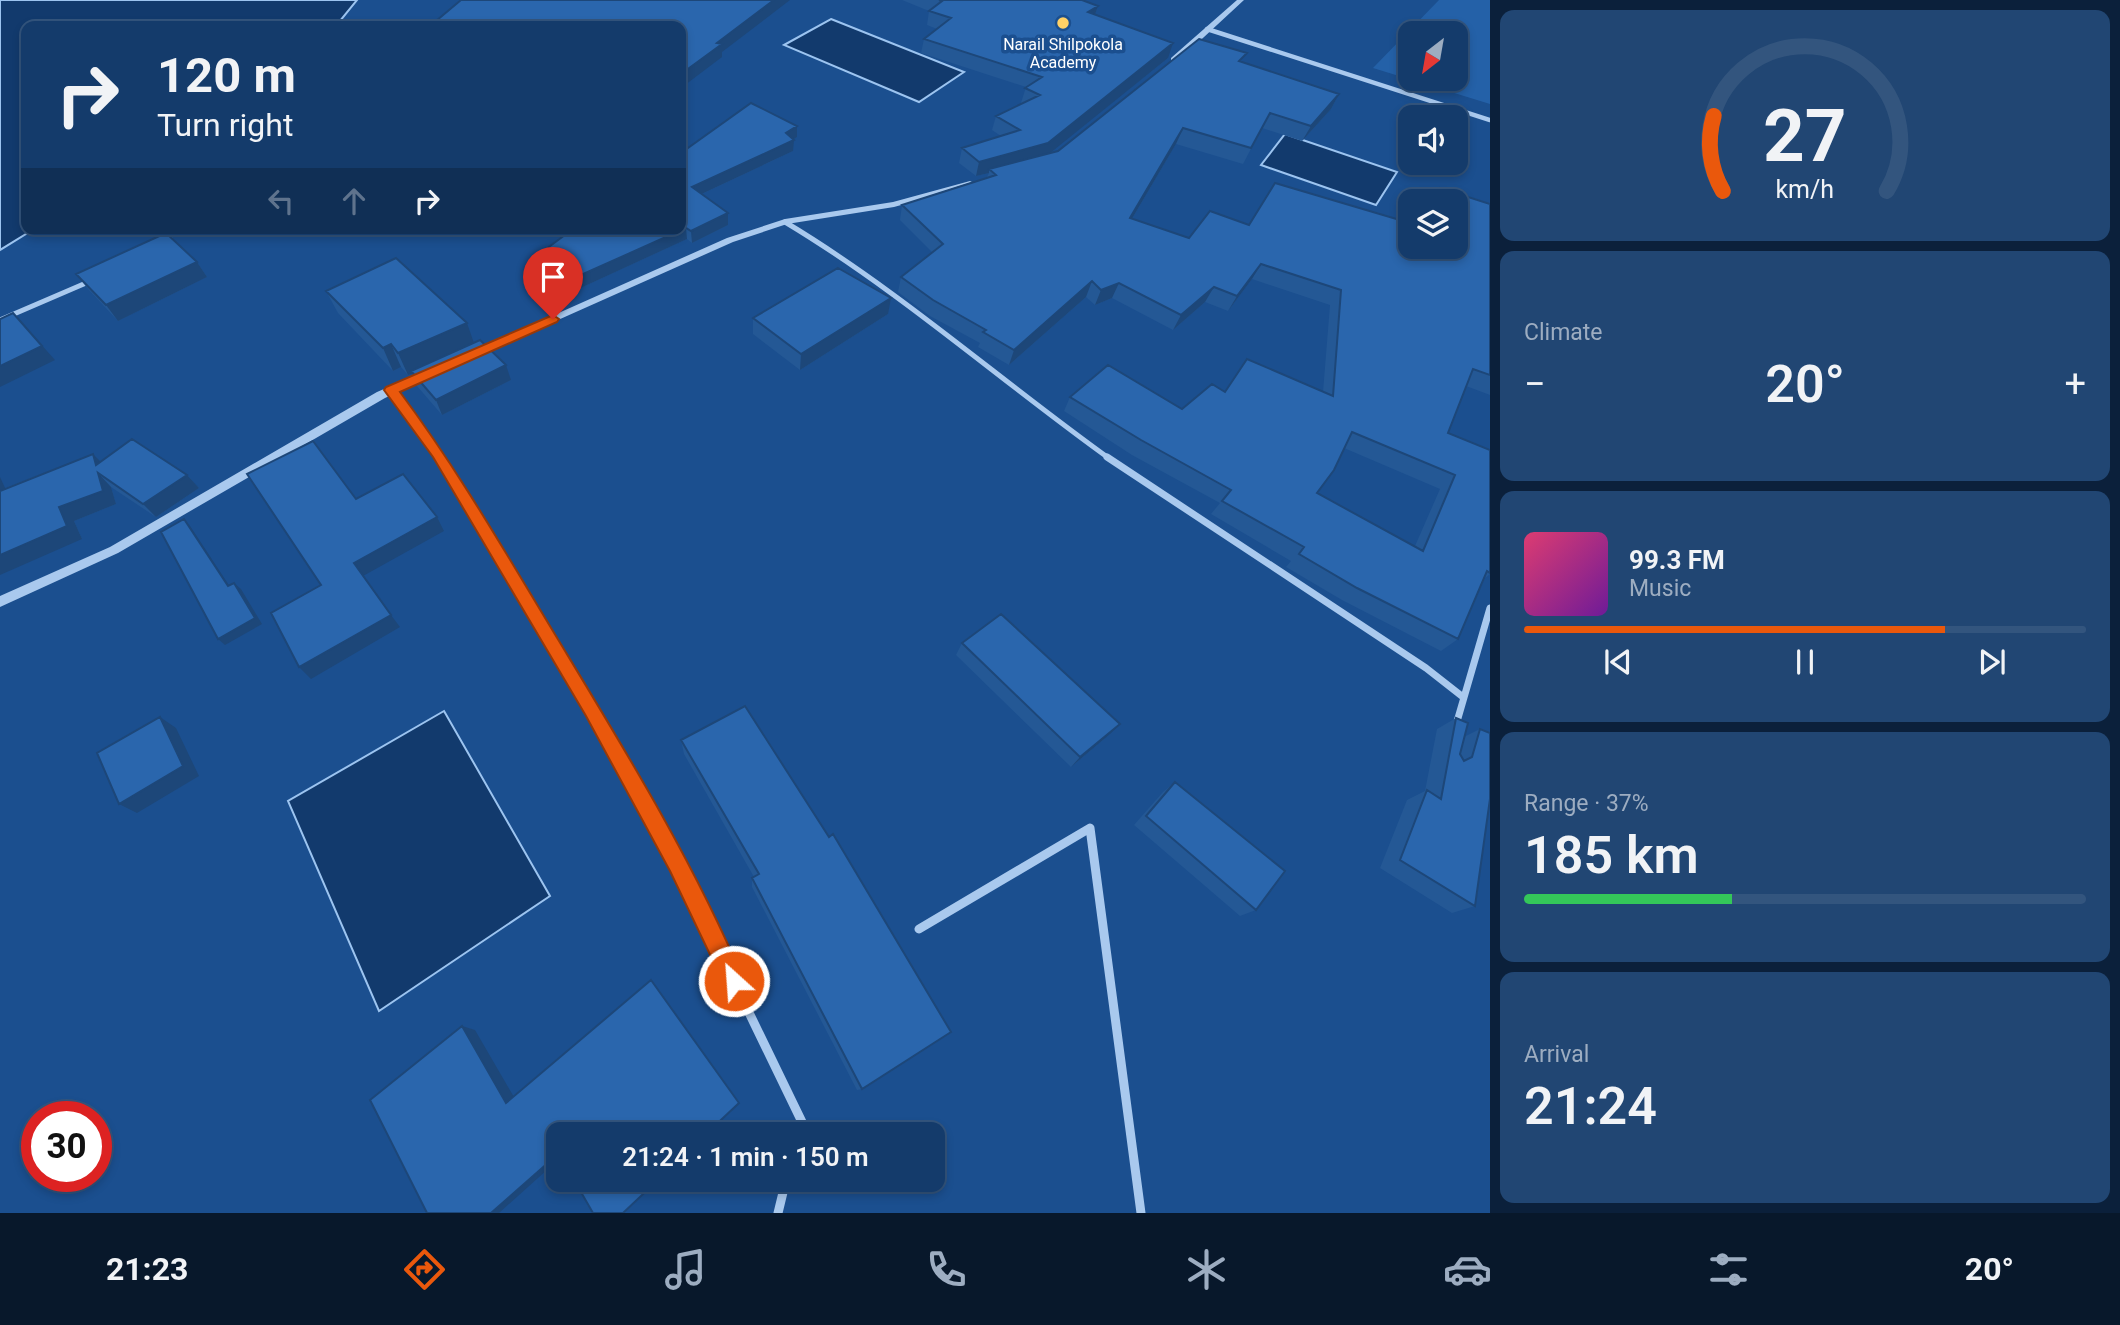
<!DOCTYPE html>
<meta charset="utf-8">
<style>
:root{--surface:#143b6b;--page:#214673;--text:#f1f3f6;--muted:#9dadc1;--line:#33557e;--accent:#ea580c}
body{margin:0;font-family:Roboto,sans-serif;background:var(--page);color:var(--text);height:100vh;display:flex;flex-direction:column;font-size:26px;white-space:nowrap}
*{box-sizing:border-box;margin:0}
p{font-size:23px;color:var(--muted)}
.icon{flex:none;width:38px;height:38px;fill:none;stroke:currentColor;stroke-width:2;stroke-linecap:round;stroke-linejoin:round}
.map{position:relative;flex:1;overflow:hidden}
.drawer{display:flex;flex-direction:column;gap:10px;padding:10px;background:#0b203b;width:630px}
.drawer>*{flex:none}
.top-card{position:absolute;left:21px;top:21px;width:665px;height:214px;border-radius:14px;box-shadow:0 4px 10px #0003,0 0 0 2px var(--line);background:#143b6b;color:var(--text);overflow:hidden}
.needle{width:46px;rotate:211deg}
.fabs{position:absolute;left:1398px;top:21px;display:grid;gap:14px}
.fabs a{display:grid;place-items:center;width:70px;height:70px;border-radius:14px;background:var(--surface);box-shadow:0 4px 10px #0003,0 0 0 2px var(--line);font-size:35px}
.speed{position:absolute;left:21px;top:1101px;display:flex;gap:14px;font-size:35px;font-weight:700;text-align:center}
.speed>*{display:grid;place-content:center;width:91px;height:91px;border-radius:50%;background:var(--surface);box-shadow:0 4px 10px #0003,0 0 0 2px var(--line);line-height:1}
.speed .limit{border:10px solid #d22;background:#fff;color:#111}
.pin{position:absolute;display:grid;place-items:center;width:60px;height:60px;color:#fff;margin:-72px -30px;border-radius:50% 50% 50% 0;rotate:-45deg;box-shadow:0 0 7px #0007}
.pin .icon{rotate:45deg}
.me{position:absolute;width:77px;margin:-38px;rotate:334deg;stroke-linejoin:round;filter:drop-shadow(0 0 5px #0008)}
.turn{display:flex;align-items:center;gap:24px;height:147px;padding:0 21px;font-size:32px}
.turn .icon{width:91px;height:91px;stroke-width:2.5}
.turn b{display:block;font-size:49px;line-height:60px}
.lanes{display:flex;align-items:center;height:66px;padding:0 21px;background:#0003;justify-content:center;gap:35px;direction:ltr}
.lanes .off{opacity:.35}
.big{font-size:52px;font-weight:600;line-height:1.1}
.drawer .card{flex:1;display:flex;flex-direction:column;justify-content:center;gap:10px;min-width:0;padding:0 24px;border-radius:14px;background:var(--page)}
.drawer .dial{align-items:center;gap:0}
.dial svg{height:182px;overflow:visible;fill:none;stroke:var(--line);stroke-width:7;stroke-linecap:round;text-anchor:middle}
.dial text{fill:var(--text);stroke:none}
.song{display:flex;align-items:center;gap:21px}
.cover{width:84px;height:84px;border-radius:10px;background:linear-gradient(135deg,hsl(340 70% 55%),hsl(280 70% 35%))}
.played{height:7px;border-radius:4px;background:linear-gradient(90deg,var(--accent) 75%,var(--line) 75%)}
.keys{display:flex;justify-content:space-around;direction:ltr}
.heat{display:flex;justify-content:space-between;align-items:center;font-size:38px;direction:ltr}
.charge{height:10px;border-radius:5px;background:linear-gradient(90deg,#34c759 37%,var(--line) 0)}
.trip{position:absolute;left:546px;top:1122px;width:399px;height:70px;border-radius:14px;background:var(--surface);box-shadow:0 4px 10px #0003,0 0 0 2px var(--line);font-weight:600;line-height:70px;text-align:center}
.dock{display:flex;height:112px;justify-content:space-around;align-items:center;background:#08182b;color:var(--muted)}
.dock .icon{width:49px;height:49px}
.dock .current{color:var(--accent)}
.dock b{font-size:32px;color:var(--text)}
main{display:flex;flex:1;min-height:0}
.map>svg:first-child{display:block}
.green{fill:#2461a8;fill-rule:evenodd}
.water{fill:#123a6d;stroke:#9cc4f0;stroke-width:2}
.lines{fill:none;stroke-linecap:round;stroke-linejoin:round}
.minor-far3{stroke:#a9c9ee;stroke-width:4.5}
.minor-far2{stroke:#a9c9ee;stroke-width:5}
.minor-far1{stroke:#a9c9ee;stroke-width:7}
.minor{stroke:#a9c9ee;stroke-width:9}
.tertiary{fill:#a9c9ee;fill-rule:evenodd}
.wall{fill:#245895;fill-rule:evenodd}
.shaded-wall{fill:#1d4779}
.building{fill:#2a66ad;stroke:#1d4779;stroke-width:2;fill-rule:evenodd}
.route{fill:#ea580c;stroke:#983908;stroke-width:2}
.poi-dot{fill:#ffd166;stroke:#1b4f8f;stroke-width:2.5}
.labels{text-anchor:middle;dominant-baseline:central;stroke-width:7;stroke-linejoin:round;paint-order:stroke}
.far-poi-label{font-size:16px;fill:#fff;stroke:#1b4f8f}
</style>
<main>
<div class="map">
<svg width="1490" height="1213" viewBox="0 0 1490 1213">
<rect width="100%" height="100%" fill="#1b4f8f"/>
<path class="green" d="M1439,0H1490V104L1373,68ZM1410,33H1456V79H1410Z"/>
<path class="water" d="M0,0H357L340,21L332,26H26V229H34L0,250Z
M831,19L964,72L919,102L784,45Z
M1285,134L1397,172L1376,205L1261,165Z
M444,711L550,896L379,1011L288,801Z"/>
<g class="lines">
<path class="minor-far3" d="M1207,29L1490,120"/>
<path class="minor-far2" d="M785,222C900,291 1001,381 1110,459
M164,239L181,229
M0,320L93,280
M391,390L441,459"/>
<path class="minor-far1" d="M440,457L592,711L636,789
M1107,457L1426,668L1463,697
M1456,725L1490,608"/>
<path class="minor" d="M635,788L677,864L802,1122L799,1134
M919,929L1090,828L1141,1213
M778,1213L786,1180"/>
<path class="tertiary" d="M1237,0H1244L1177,62H1171V58Z
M970,181L974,183L973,185L894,207L787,224L733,242L477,356L474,357L469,354L471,352L727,238L785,219L893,202Z
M428,370L432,372V376L385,398L118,553L0,607V596L110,547L377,392Z"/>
</g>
<path class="wall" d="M902,0H1082L1098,6L1095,14L1168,58L1049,153L1058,151L1243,62L1339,94L1331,109L1302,141L1262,128L1243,164L1176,144L1132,219L1189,238L1249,225L1410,247L1456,201H1430L1440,188L1490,204V395L1466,386L1448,433L1490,450V574L1485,578L1458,639L1441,651L1342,600L1286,567L1291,561L1211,514L1220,503L1132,455L1064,411L1070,397L1182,409L1225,392H1323L1330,305L1252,279L1228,311L1205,302L1173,330L1112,298L1095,305L1086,297L1009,365L978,347L980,343L930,316L898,292L901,277L932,252L900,220L902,205L987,177L989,173L976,176L959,163L962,148L1001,136L992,130L996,116L1022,103H1021L1026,87L921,53L924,39L937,29L927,25L929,11ZM1344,448L1440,489L1415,546L1317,493Z
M797,137L793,139V151L702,194L728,225L692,243L687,239L574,291L544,263L542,252L681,153Z
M197,262L207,277L118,321L89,290L76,274Z
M326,291L474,343L511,380L442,415L417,386L412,374L408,375L401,367L393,371L338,313Z
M888,314L800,370L753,334V318Z
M93,454L100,462L187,475L199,488L156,517L111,487L116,504L74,521L82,539L5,488Z
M962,643L1110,734L1071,767L956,655Z
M1456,718L1464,737L1480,729L1475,906L1452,913L1380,868L1407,800L1425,791L1437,729Z
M681,740L951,1032L862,1089L857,1090L752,887V878L754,877L684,754Z
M1175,782L1256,910L1240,916L1134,825L1163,792Z"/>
<path class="shaded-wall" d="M774,0H790L722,52V57L681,88V74L717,43Z
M1098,6L1093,20L1088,12Z
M1173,43L1168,58L1044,158L989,169V173L976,176L979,162Z
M1339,94L1331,109L1302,141L1311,126Z
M797,126V137L786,144L794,140L793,151L693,198L692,187Z
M1183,128L1176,144L1123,234L1130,218Z
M728,213V225L692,243L691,231Z
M686,228L687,239L574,291L572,279Z
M197,262L207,277L118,321L106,305Z
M1261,264L1252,279L1228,311L1237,296Z
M1092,281L1086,297L1009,365L1014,350Z
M1119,283L1112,298L1095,305L1101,290Z
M1214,287L1205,302L1173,330L1181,315Z
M891,298L888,314L800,370L801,354Z
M13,313L55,360L0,387V366Z
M467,323L475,346L411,371L412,374L408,375L398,353Z
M391,344L401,367L393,371L383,348Z
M506,365L511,380L442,415L436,400Z
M93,454L106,467L96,465Z
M98,473L111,487L116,504L74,521L82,539L0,575V555L59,507Z
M187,475L199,488L156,517L143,504Z
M0,477L13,505L0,494Z
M437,517L444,531L363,576L354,563Z
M184,519L190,526L234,593L228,586Z
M234,583L241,589L262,624L225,645L218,639Z
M391,615L400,627L311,679L299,667Z
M160,717L176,728L199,776L137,813L119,804Z
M1120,724L1110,734L1071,767L1080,757Z
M462,1026L475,1030L518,1104L506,1103Z
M558,1154V1160L499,1213H491Z"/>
<path class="building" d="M461,0H774L717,43L722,44L681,74V26H430Z
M939,0H1082L1098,6L1088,12L1173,43L1048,143L979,162L962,148L1020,130L996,116L1040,95L1025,88L1042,77L924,39L951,18L929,11L942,1Z
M1199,39L1247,53L1239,61L1339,94L1311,126L1270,113L1251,148L1183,128L1130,218L1189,238L1210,211L1249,225L1275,183L1410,223V247H1456V201H1434L1440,188L1490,204V375L1473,369L1448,433L1490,450V573L1487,571L1458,639L1357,588L1299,554L1304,547L1222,501L1231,490L1141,440L1070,397L1108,365L1182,409L1212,384L1225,392L1247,359L1333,396L1341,290L1261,264L1237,296L1214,287L1181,315L1119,283L1101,290L1092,281L1014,350L983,332L986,330L933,300L901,277L943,244L902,205L996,175L989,169L1058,151ZM1352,432L1455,475L1423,551L1317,493L1334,470Z
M751,103L797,126L786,133L794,140L692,187L728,213L691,231L686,228L572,279L542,252L573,229H681V153Z
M166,233L197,262L106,305L76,274Z
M396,258L467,323L398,353L391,344L383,348L326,291Z
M838,268L891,298L801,354L753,318Z
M13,313L42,346L0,366V319Z
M480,340L506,365L436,400L411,371Z
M132,439L187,475L143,504L98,473L103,491L59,507L67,526L0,555V491L93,454L96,465Z
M313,441L356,499L403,474L437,517L354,563L391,615L299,667L271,613L321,585L247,474Z
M184,519L228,586L234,583L255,618L218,639L161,532Z
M1001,614L1120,724L1080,757L962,643Z
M745,706L829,837L833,834L951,1032L862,1089L752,878L759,874L681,740Z
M160,717L183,766L119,804L97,753Z
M1456,718L1468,723L1460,754L1464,761L1472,757L1480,729L1490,733V799L1475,906L1400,860L1427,790L1441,799Z
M1175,782L1285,871L1256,910L1146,816Z
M651,980L739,1103L706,1134H558V1154L491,1213H427L370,1100L462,1026L506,1103Z
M574,1180H658L623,1213H593Z"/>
<path class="route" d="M553,315L559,319L557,322L400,392C459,471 508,557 559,641C625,750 695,864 744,981L741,988L734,991L726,988L670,871L586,716L433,457L384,390L386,387Z"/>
<circle class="poi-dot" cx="1063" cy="23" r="7"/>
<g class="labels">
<g class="far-poi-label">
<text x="1063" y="44">Narail Shilpokola<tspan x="1063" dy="18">Academy</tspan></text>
</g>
</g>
</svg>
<div class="fabs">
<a><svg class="needle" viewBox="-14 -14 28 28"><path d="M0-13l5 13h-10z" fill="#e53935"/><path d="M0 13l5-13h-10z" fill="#9dadc1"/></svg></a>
<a><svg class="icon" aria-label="sound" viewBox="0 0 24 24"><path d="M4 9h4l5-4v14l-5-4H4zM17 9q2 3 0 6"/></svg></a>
<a><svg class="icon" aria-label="layers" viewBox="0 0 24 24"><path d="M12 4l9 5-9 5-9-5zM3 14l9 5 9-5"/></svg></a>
</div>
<div class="speed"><div class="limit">30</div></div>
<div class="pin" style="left:553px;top:319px;background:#d93025"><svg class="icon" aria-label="arrive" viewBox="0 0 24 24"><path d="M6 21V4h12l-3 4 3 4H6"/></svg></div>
<svg class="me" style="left:734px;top:981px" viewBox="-20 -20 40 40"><circle r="17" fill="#ea580c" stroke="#fff" stroke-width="3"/><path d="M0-11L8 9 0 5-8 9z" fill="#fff"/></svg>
<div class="trip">21:24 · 1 min · 150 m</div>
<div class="top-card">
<div class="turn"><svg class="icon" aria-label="right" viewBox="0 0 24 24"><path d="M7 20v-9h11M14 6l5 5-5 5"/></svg><div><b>120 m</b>Turn right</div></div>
<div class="lanes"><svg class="icon off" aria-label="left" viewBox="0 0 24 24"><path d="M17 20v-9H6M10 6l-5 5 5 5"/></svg><svg class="icon off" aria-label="ahead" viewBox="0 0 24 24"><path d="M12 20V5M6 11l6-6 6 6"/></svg><svg class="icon" aria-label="right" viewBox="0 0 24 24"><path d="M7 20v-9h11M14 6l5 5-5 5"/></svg></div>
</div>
</div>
<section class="drawer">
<div class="card dial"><svg viewBox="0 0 100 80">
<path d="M14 69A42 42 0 1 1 86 69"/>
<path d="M14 69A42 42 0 0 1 10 36" stroke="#ea580c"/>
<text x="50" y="56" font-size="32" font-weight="700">27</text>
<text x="50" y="72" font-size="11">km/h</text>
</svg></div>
<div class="card"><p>Climate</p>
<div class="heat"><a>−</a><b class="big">20°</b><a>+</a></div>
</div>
<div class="card">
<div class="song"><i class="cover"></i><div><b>99.3 FM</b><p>Music</p></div></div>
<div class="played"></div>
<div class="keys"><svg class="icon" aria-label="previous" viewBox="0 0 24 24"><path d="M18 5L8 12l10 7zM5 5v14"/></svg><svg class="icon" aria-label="pause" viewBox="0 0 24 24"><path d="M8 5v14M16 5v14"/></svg><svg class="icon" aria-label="next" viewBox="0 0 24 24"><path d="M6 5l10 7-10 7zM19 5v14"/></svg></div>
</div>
<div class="card"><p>Range · 37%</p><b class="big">185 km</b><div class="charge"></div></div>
<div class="card"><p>Arrival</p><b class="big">21:24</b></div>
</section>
</main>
<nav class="dock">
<b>21:23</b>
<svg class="icon current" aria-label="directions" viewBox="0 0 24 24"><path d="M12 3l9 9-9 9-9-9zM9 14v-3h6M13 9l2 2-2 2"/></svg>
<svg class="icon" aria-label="music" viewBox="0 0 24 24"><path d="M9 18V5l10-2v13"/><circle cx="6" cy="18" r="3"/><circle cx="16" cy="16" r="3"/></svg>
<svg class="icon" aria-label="phone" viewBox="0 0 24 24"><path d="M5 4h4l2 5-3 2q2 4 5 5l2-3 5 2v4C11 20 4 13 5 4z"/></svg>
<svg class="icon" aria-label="climate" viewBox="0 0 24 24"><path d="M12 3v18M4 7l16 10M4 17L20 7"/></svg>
<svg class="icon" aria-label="car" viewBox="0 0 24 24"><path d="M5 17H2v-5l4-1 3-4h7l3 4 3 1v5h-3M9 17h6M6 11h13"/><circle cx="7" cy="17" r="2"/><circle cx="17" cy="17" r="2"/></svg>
<svg class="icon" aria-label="filters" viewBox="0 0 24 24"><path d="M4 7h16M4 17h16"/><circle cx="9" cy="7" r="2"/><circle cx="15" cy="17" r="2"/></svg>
<b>20°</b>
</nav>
